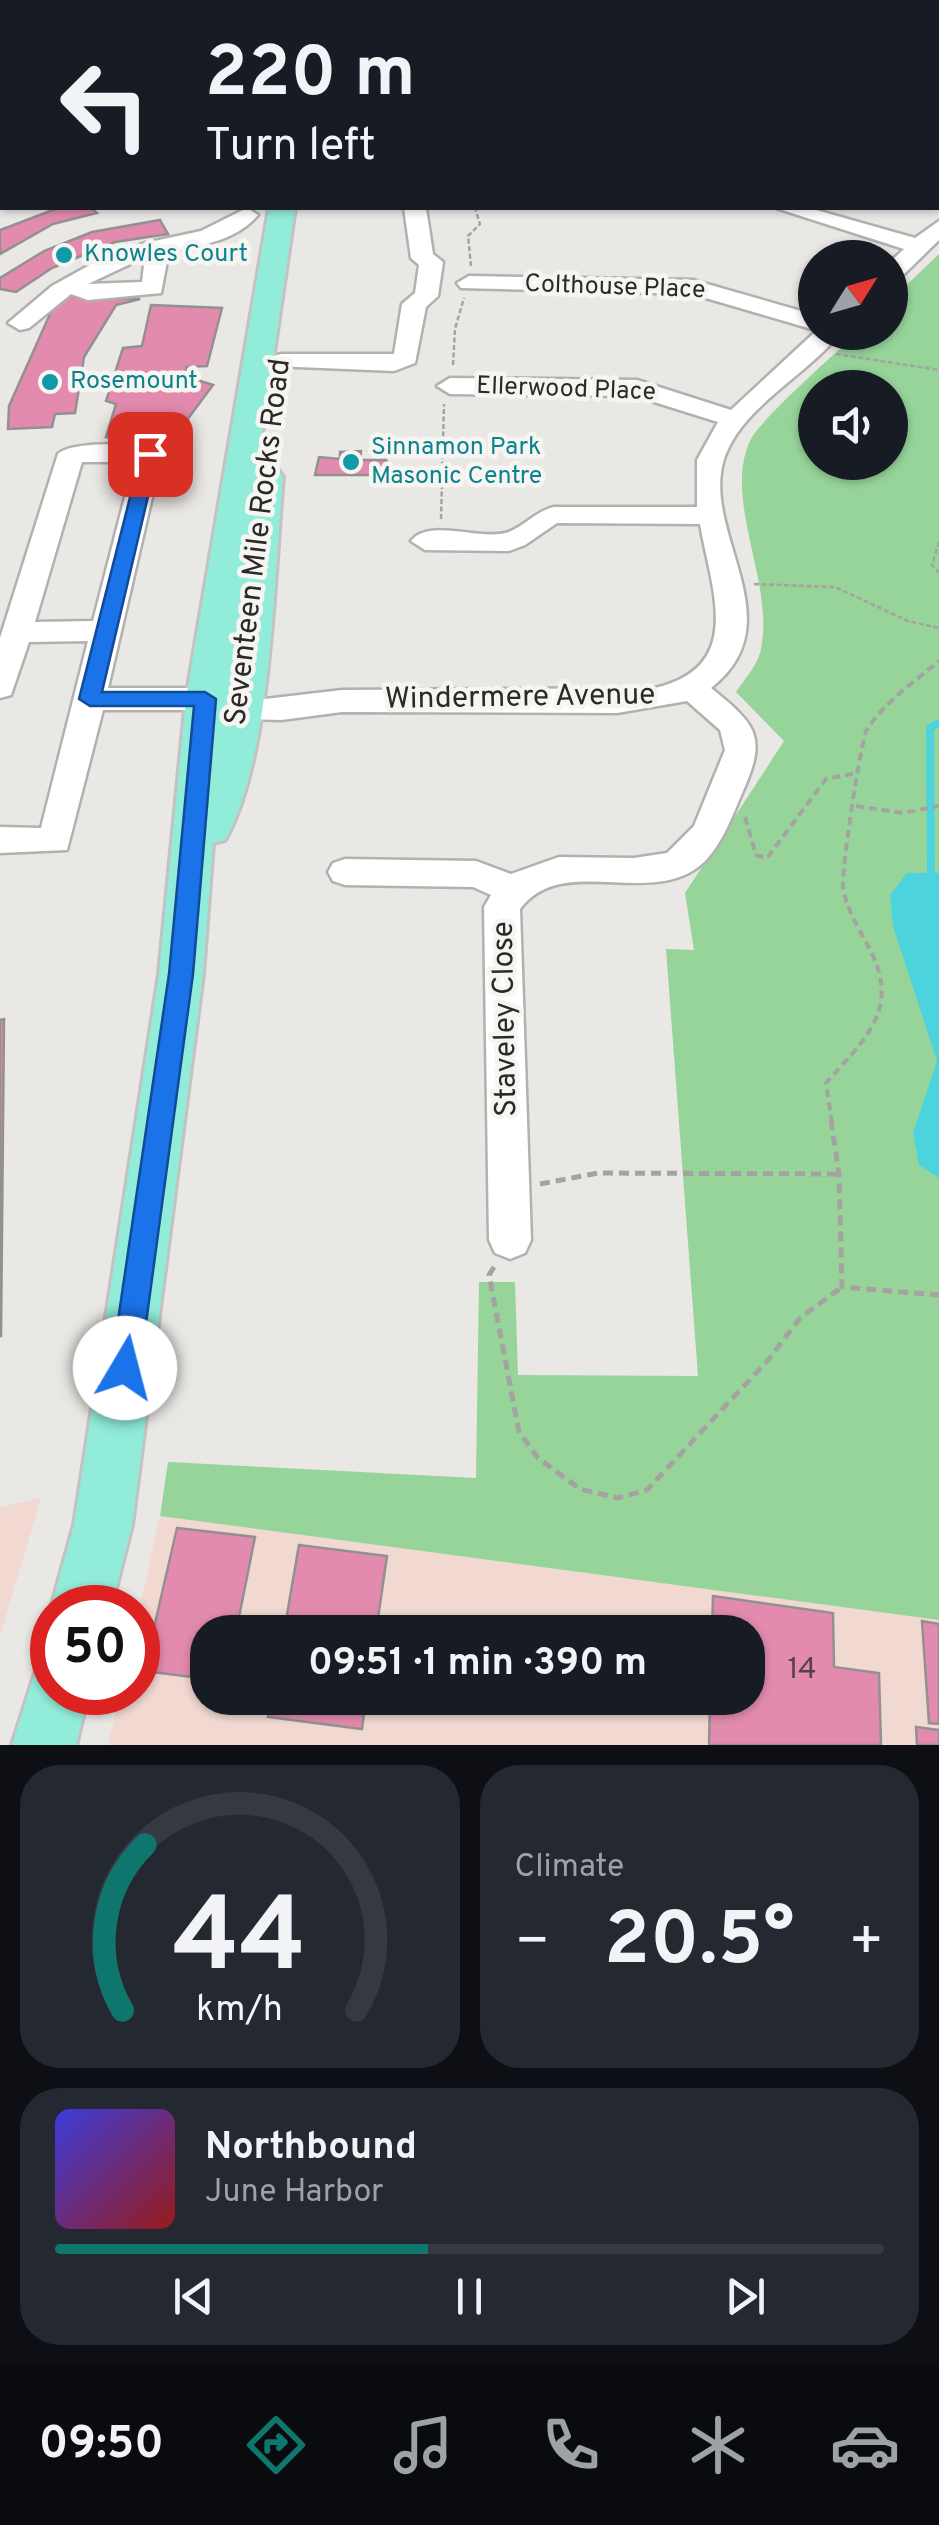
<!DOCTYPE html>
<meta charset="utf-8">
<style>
:root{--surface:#171b24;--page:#242831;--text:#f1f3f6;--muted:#9ea1a6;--line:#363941;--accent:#0f766e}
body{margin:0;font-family:Overpass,sans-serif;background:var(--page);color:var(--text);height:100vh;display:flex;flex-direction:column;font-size:38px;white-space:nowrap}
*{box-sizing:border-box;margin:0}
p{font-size:32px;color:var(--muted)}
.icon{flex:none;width:55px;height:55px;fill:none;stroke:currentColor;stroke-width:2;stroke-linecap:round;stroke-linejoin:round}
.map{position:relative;height:1745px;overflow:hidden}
.sheet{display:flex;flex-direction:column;gap:20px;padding:20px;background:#0d0f14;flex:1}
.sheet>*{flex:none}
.hud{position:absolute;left:0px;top:0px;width:940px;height:210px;box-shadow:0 2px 8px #0004;background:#171b24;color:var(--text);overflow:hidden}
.needle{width:65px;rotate:53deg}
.controls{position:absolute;left:798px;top:240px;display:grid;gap:20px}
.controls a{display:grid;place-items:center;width:110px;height:110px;border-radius:50%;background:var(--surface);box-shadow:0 2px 8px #0004;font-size:50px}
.speed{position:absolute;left:30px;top:1585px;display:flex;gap:20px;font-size:50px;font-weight:700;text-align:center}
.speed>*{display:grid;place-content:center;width:130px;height:130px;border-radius:50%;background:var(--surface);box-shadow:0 2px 8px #0004;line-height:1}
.speed .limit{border:15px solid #d22;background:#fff;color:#111}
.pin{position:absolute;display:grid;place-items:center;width:85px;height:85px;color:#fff;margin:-42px;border-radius:20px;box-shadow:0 5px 15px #0006}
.me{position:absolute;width:110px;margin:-55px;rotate:8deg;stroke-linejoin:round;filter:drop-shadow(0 0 8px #0008)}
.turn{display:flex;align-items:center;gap:35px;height:210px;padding:0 40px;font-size:45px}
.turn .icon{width:130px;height:130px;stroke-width:2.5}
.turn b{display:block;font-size:70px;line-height:85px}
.big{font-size:75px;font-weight:700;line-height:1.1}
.sheet .card{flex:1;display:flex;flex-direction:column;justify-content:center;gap:15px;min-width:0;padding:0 35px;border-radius:40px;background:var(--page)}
.sheet .dial{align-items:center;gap:0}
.dial svg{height:260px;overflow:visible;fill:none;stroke:var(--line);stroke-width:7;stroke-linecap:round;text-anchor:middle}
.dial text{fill:var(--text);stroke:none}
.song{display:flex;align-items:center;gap:30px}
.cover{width:120px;height:120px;border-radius:15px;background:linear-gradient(135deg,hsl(240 70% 55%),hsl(0 70% 35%))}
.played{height:10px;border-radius:5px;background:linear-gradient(90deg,var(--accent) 45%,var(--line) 45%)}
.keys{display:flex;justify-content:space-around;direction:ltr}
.heat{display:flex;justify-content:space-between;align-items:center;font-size:55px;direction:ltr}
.sheet .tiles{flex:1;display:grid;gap:20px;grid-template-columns:1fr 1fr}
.card:last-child{grid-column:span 2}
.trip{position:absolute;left:190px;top:1615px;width:575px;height:100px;border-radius:40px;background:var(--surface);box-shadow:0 2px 8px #0004;font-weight:700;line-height:100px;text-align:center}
.tabs{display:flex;height:160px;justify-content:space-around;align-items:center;background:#090b0e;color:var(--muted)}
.tabs .icon{width:70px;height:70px}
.tabs .selected{color:var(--accent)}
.tabs b{font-size:45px;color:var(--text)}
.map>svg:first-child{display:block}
.industrial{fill:#f1d8d0;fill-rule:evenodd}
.green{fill:#96d49a;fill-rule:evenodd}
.water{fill:#4dd3de}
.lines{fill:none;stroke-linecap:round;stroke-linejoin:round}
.stream{stroke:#4dd3de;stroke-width:8}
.building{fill:#e38bae;stroke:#939091;stroke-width:2.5}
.minor-casing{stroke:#b3b1af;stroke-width:5}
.major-casing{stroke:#c3c3c3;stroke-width:6}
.highway-casing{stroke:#c3c3c3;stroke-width:5}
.path-far2{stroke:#a5a3a1;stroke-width:2.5;stroke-dasharray:5 2.5;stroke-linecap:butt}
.path-far1{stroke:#a5a3a1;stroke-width:4;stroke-dasharray:8 5;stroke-linecap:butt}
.path{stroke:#a5a3a1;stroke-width:5;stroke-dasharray:10 6;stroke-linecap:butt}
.minor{fill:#fff;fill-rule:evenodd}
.major{fill:#91ecd9;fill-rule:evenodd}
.highway{fill:#47dfbf;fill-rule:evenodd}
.route{fill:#1a73e8;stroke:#114b97;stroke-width:2.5}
.culture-dot{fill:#0f9aa8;stroke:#f7f5f2;stroke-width:4}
.labels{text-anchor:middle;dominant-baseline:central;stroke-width:9;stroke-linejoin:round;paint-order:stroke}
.far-culture-label{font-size:25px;fill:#0d838f;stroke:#f7f5f2;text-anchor:start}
.far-street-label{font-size:25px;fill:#2a2a29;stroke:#f7f5f2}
.street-label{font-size:30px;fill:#2a2a29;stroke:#f7f5f2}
.near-number-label{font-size:30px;fill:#58424a}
</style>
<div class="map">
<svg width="939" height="1745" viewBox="0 0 939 1745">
<rect width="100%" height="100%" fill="#eae8e5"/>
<path class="industrial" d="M41,1498L0,1636V1507Z
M160,1516L939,1620V1745H108L120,1693L138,1692V1615ZM208,1632H748V1698H208Z"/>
<path class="green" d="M939,254V1620L160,1516L168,1462L476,1478L479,1282H515L518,1375L698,1376L666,949L694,950L685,893L784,741L736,692C744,680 756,667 760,653C777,587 722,501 750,441C759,420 836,353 857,333L890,332V301ZM815,388H890V462H815Z"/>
<path class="water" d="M907,873H939V1178L919,1165L913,1133L937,1061L893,926L890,895Z"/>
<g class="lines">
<path class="stream" d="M931,882L930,728L939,723"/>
</g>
<path class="building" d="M58,208H91L97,213L53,224L0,254V230Z
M160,220L168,234L115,242L52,268L16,292L0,289V278L44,251L92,232Z
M58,296L140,299L116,305L84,357L75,413L55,414L52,427L8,429L9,406Z
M151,305L222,308L207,366L186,367L188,377L213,385L184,424L155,439L106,437L116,404L106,401L123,348L142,346Z
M361,451L360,460H386L392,470H386V475H315L319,457L340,459V452Z
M4,1019L1,1336H0V1020Z
M177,1528L255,1537L236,1632H208V1679L144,1671Z
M299,1545L387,1556L376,1632H284Z
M713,1596L833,1613L834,1667L879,1673L881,1745H709L710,1698H748V1632H712Z
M922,1621L939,1624V1724L929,1723Z
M272,1698H366L362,1729L268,1717Z
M916,1727L939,1730V1745H917Z"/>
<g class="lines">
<g class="minor-casing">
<path id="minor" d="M368,0H403L404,2H370Z
M694,0H713L714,2H696Z
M938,27H939V39L938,38Z
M938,115H939V127H938Z
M247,208L258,215C236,241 200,246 169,251L161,293L88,300L71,294L29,328L20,330L8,323L52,286L99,260L145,243L201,231ZM145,257L142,282L88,284Z
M404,208H426L433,254L443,262L438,296L426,307L415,363L394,371L273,366L270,361L273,356L282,354H394L402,304L415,293L419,265L411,258Z
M776,208H809L915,238L939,221V240L898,280L890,282V262L904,249Z
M469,276L693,280L815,315V330L692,294L461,288L457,283Z
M815,332H841C808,375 744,405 725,456C698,531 797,621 711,688C755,724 768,735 743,791C733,814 724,840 707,859C656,913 564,850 520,909L531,1240L525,1253L510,1259L495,1253L489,1240L484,907L491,895L473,887L345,885L333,881L328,872L333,863L345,859L476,861L511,874L559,857L634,858L667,853L694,826L725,750L720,730L687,701L617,713L342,712L281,720L250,719L218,710H103L67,850L0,853V827L41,828L88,641L29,642L11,695L0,698V638L58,454C69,441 151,441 162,454L108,688H222L265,699L342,690L655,688C746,667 711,589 700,524L557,523L525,545L509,551L425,550L411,541C428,518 479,540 505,533C522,529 535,511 554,507H697V460L718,422L635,396L450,394L437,386L450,378L637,380L731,410ZM82,462H134L93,621L35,622Z"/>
</g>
<g class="major-casing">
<path id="major" d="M295,0H319L321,2H297Z
M737,0H810L735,2Z
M843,0H913L841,2Z
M269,208H295L257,469L278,470L283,477C274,574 272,757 225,840L213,843L203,974L132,1525L111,1608H52V1612L51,1608L74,1525L159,974L186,699Z
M52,1663V1692H89L76,1745H12L36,1670Z"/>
</g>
<g class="highway-casing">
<path id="highway" d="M0,0H60L62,2H2L0,9Z"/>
</g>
<path class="path-far2" d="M259,1L273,2
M471,266L468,236L480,224L475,208
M836,354L939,370
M453,365L455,329L464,298
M441,519L444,404
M939,542L932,565L939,573
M754,584L835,587L908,621L939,628"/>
<path class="path-far1" d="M856,806L903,813L939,806
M745,817L756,855L767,858L826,779L856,773
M832,1123L826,1083C845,1061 877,1032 881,1001C887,957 849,928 843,887C841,873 861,738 867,729C885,702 914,682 939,661"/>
<path class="path" d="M831,1120L839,1174L842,1287L939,1295
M540,1184L598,1173L839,1174
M494,1267L489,1275L519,1432L538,1458L580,1489L618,1498L647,1490L769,1359L800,1318L842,1287"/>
<use href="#minor" class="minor"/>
<use href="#major" class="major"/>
<use href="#highway" class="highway"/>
</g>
<path class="route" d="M150,449L158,454L102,692H205L216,699L193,974L140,1368L136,1378L125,1382L115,1378L111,1368L169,974L194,706H90L79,699L141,454Z"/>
<g class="culture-dot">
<circle cx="64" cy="255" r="10"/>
<circle cx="50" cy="382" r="10"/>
<circle cx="351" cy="462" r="10"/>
</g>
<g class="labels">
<g class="far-culture-label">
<text x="84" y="255">Knowles Court</text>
<text x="70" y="382">Rosemount</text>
<text x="371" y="448">Sinnamon Park<tspan x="371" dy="29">Masonic Centre</tspan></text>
</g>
<g class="far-street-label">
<text transform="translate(615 288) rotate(2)">Colthouse Place</text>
<text transform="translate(566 390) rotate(2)">Ellerwood Place</text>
</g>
<g class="street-label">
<text transform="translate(259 542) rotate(-83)">Seventeen Mile Rocks Road</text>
<text transform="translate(520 698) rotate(-1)">Windermere Avenue</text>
<text transform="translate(506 1019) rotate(-91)">Staveley Close</text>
</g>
<g class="near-number-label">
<text x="802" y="1670">14</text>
</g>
</g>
</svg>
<div class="controls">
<a><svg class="needle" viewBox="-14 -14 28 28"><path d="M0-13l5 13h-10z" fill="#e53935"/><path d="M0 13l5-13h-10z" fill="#9ea1a6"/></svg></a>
<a><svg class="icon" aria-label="sound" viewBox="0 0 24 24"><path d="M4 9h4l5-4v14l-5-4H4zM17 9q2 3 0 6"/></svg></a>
</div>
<div class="speed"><div class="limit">50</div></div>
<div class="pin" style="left:150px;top:454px;background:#d93025"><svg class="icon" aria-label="arrive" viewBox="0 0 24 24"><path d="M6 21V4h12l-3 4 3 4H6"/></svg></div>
<svg class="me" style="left:125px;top:1368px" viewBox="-20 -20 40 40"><circle r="19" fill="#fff"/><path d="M0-13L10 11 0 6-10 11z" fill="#1a73e8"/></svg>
<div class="trip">09:51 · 1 min · 390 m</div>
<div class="hud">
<div class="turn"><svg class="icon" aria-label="left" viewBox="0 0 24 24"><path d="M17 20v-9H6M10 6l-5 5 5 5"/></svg><div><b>220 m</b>Turn left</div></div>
</div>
</div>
<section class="sheet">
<div class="tiles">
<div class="card dial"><svg viewBox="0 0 100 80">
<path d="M14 69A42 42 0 1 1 86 69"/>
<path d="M14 69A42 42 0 0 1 21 18" stroke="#0f766e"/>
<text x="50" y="56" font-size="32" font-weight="700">44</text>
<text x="50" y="72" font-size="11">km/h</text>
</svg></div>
<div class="card"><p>Climate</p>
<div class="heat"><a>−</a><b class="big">20.5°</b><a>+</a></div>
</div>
<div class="card">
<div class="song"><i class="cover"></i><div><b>Northbound</b><p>June Harbor</p></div></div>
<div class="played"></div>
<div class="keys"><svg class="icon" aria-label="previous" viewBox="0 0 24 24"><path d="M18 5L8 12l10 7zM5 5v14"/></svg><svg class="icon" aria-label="pause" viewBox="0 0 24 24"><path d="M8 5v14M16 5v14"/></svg><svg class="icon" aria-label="next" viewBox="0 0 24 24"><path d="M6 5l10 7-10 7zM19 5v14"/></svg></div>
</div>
</div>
</section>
<nav class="tabs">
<b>09:50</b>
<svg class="icon selected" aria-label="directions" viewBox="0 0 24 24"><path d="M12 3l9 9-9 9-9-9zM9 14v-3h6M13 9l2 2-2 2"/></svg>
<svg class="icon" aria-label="music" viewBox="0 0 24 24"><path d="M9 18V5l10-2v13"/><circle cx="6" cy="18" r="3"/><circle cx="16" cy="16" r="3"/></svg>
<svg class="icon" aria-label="phone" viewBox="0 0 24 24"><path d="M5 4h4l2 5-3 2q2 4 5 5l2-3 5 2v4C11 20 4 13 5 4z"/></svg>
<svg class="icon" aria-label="climate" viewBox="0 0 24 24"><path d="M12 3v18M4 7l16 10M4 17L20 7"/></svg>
<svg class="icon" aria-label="car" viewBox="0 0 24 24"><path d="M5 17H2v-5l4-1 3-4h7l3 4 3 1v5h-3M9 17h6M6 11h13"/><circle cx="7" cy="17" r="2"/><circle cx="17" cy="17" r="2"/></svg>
</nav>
